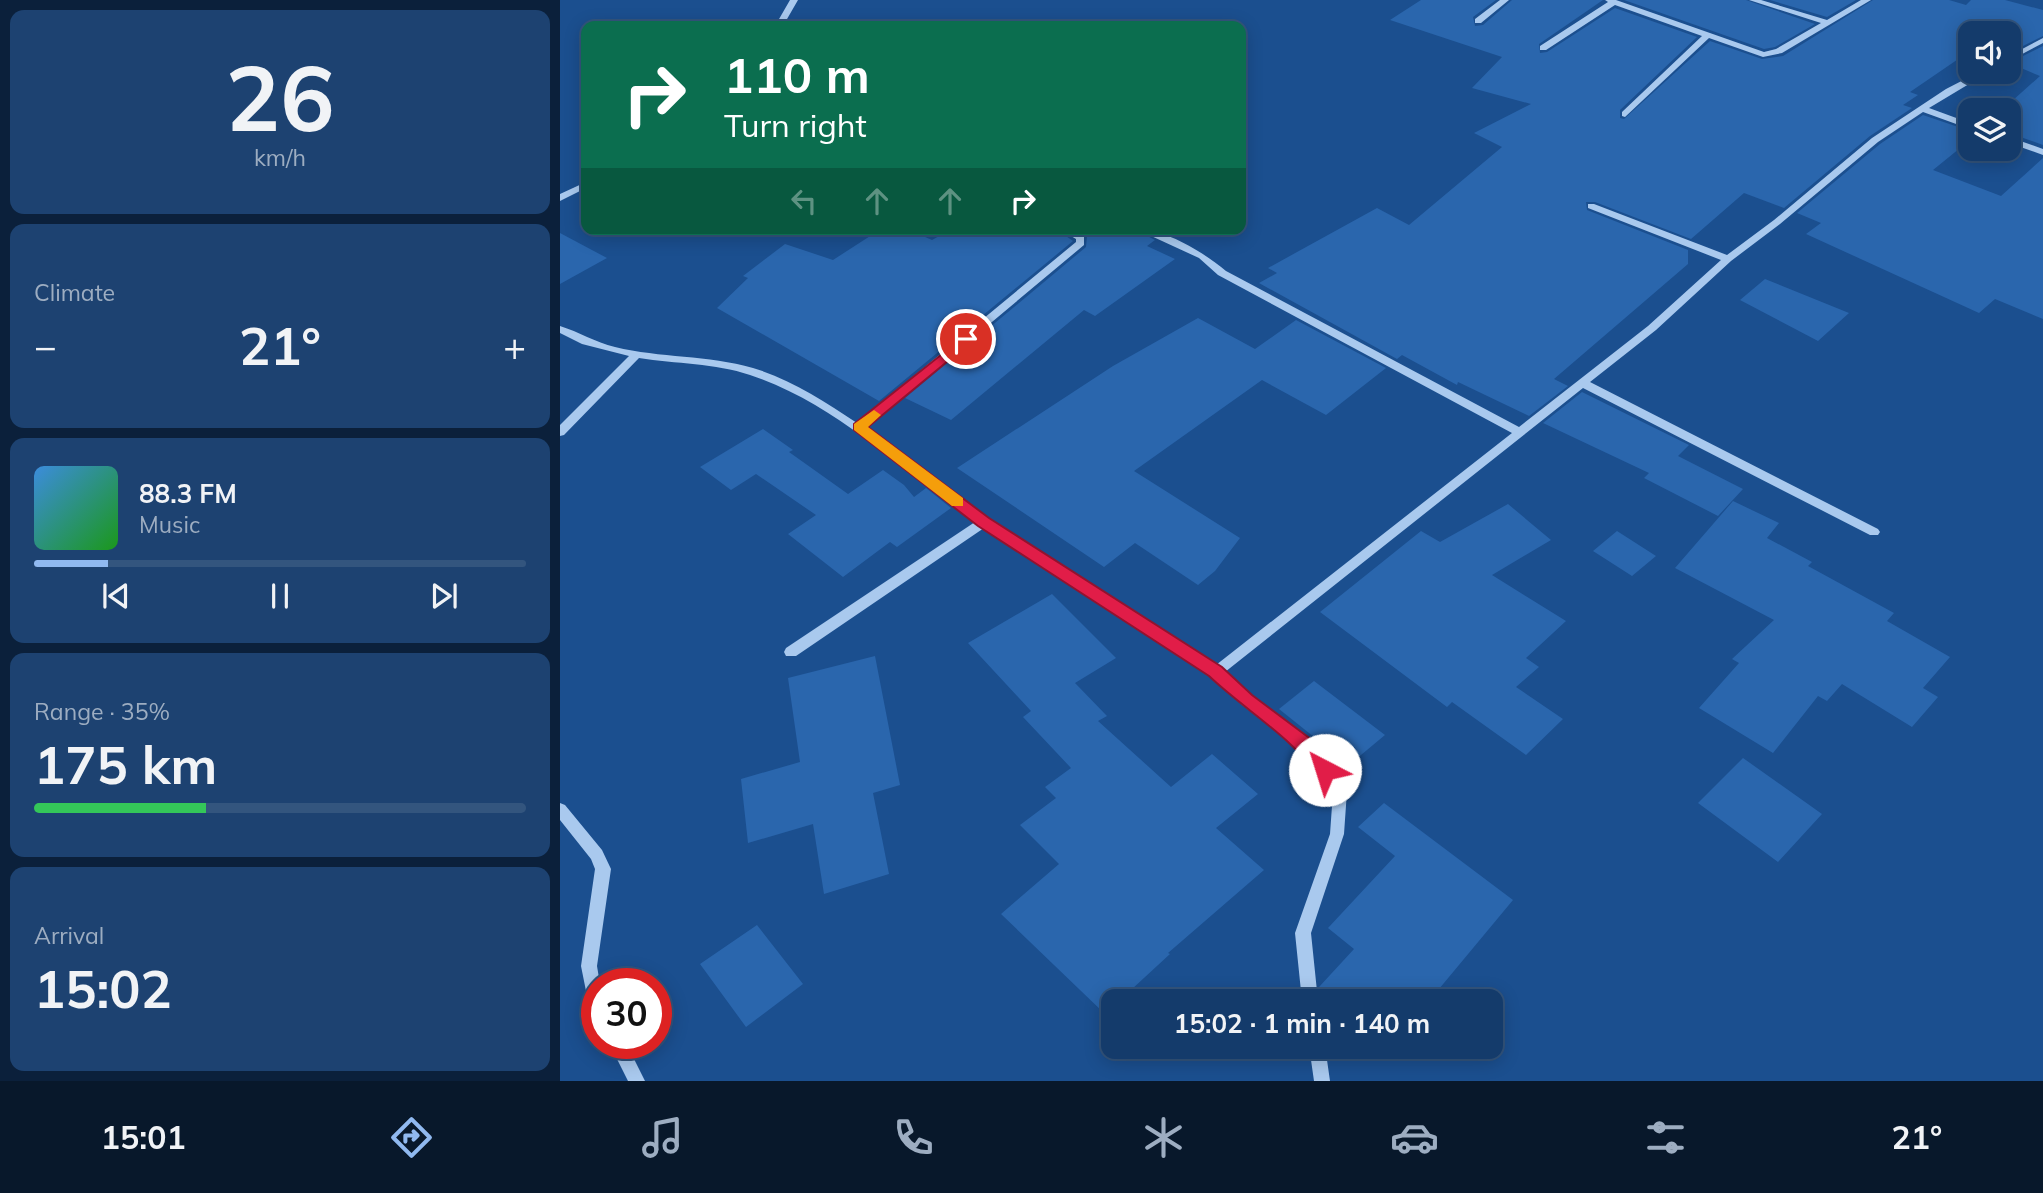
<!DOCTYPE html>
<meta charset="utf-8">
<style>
:root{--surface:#143b6b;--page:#1d4271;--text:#f1f3f6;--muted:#9dadc1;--line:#33557e;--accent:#90b9f0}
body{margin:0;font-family:Mulish,sans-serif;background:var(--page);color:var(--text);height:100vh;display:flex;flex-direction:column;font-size:26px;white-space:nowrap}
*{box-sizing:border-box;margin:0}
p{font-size:23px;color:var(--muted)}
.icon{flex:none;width:38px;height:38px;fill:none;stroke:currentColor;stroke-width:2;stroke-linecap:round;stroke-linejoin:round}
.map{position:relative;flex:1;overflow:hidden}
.panel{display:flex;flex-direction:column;gap:10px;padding:10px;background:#0b203b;width:560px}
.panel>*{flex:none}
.top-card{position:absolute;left:21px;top:21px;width:665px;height:214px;border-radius:14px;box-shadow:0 4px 18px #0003,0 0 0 2px var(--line);background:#0b6e4f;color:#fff;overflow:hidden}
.fabs{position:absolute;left:1398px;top:21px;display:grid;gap:14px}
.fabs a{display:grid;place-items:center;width:63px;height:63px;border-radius:14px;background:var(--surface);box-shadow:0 4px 18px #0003,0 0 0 2px var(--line);font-size:35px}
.speed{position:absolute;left:21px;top:968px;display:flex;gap:14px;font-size:35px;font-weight:700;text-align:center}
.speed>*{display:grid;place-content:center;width:91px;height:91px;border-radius:50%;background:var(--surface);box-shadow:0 4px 18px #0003,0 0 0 2px var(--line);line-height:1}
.speed .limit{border:10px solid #d22;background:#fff;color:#111}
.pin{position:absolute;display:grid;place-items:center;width:60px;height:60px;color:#fff;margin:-30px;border:4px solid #fff;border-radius:50%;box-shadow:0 2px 7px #0007}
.me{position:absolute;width:77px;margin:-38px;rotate:320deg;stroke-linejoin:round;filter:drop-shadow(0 0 5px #0008)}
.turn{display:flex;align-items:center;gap:24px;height:147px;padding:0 28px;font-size:32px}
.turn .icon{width:91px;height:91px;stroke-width:2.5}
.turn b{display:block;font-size:49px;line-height:60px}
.lanes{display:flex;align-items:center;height:66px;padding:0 28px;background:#0003;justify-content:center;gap:35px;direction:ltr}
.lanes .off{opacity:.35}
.big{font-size:52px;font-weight:700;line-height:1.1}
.panel .card{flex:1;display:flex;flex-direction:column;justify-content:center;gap:10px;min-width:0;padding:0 24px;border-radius:14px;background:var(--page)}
.panel .dial{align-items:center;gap:0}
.dial b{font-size:91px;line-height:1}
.song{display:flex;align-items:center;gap:21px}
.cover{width:84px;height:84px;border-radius:10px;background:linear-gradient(135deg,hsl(210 70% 55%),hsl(120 70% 35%))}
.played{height:7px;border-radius:4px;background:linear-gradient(90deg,var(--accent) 15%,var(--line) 15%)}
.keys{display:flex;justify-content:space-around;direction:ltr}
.heat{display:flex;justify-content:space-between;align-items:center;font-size:38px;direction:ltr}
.charge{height:10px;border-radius:5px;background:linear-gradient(90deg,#34c759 35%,var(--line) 0)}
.trip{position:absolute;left:541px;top:989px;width:402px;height:70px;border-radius:14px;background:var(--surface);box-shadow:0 4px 18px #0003,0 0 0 2px var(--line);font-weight:700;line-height:70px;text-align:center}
.tabs{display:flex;height:112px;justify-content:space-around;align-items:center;background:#08182b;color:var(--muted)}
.tabs .icon{width:49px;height:49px}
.tabs .selected{color:var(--accent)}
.tabs b{font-size:32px;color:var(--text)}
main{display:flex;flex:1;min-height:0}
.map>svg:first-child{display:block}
.building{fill:#2a66ad}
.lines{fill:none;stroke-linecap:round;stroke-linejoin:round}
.minor{fill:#a9c9ee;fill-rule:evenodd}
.route{fill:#e11d48;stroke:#92132f;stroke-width:2}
.slow{fill:#f59e0b}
</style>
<main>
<section class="panel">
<div class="card dial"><b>26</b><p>km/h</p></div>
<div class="card"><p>Climate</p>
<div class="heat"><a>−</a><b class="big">21°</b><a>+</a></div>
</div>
<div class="card">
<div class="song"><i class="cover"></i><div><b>88.3 FM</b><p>Music</p></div></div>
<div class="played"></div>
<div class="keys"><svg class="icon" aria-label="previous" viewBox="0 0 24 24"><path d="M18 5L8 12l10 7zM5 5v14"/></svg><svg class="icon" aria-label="pause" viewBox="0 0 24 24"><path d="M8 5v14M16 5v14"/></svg><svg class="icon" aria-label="next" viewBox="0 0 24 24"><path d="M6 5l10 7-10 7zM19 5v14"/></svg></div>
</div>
<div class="card"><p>Range · 35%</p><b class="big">175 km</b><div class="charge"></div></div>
<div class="card"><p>Arrival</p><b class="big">15:02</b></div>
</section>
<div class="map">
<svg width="1483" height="1081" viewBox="0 0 1483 1081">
<rect width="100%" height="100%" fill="#1b4f8f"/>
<path class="building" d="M861,0H936L913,17L915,26L923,25L952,0H1043L979,44L980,53L987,52L1055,8L1137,37L1060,110V118L1064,119L1150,41L1202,59L1223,56L1313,0H1389L1406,5L1411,0H1445L1483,10V36L1449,53V33H1410V51L1350,92L1358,95L1343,105L1352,108L1310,136L1224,208L1184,193L1131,239L1035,202H1026L1027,210L1128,250V264L994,379L1008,386L969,416L898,382L897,385L842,355L837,359L699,283L717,273L708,268L817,208L849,225L942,147L914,133L971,104L912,88L942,57L830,20Z
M1064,0H1186L1255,24L1215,47L1204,49Z
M1210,0H1296L1267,17Z
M1483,46V145L1449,133V110H1442L1480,76L1449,63Z
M1363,115L1410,131V140L1373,170L1441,196L1483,158V319L1435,299L1419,313L1246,234L1261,223L1237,213L1320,144Z
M321,229H347L372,240L392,229H496L513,241L319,401L157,308L188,278L183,276L225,244L273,260Z
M518,229H574L595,240L587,246L615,259L535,316L524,310L391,420L345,398L526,247L527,236Z
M0,233L47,258L0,284Z
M1205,279L1289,313L1258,341L1180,300Z
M638,318L695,349L736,320L826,368L766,415L702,380L574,471L680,538L655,571L638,585L575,543L544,567L397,468L553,366Z
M1022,392L1129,445L1118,456L1183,489L1158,516L1084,478L1089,473L983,423Z
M203,429L233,450L229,452L288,494L323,470L344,485L354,497L366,488L391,508L337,547L330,542L283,577L228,534L256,515L196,474L171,490L140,467Z
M1173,501L1219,523L1207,538L1252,562L1248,566L1334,613L1327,621L1390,657L1363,688L1378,697L1352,727L1282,684L1267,701L1258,696L1213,753L1139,708L1179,663L1172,659L1214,620L1115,568Z
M948,504L991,540L932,575L1006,621L966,658L979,667L956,687L1003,719L966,755L892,702L887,707L760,612L861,531L880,542Z
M1057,531L1096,556L1072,576L1033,551Z
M492,594L556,658L515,683L547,716L538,721L611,787L652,754L698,794L656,828L704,870L608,953L610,954L559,1001H553V1006L545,1014L441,914L499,864L460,825L496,798L485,787L511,768L463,717L471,711L408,643Z
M315,656L340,785L313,793L329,874L264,894L253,824L188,843L181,779L240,762L228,678Z
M754,681L825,735L789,765L719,709Z
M1183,758L1262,814L1218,862L1138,803Z
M824,803L953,900L869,1001H777L759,987L794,949L768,928L835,856L798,827Z
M197,925L243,984L186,1027L140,964Z"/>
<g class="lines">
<path class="minor" d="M230,0H238L223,26H215Z
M940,0H949L921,23H915V19Z
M1045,0H1056L1204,52L1216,49L1261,23L1189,0H1201L1267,20L1301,0H1311L1222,53L1203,57L1149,38L1065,117L1062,116V112L1142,36L1055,5L986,50H980V46L1048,2Z
M1483,38V43L1449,61V56Z
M1419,72H1429L1369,108L1410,123V129L1363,112L1318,142L1220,224L1171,261L1096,330L1030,382L1318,529L1320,532L1318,535H1310L1023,388L665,672L691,696L754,745L787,791L784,834L751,933L758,1001H742L735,933L770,834L773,792L744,753L681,704L651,676L424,528L236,656H226L224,652L226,648L415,522C343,471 275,403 190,375C155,363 116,364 79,358L4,435L0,436V425L69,356L22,344L0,333V326C19,332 35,342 55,347C100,358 148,355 193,368C230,379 264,401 297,423L516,242V239L499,229H512L524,236V245L305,428L428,519L656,665L952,433L658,275L639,258L576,229C606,229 643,252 666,271L959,427L1088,326L1161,260L1028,208V204H1034L1167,255L1214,220L1312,138L1386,89Z
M1449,137L1483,149V155L1449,143Z
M26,182V188L0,201V194Z
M0,803L5,805L42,850L51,869L37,966L40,984H37V1014L31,1011L29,1006L21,966L35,869L31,859L0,820Z
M49,1043H66L85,1081H68Z
M749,1046H765L770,1081H754Z"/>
</g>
<path class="route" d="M406,335L411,336V342L308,427L429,518L662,667L692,695L756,743L774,770L771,775H758C730,736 685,710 649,676L418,526L294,430V424Z"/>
<path class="slow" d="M314,410L321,415L308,427L403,498V506H392L294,430V424Z"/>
</svg>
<div class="fabs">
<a><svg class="icon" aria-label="sound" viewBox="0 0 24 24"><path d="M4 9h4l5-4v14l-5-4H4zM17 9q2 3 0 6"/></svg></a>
<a><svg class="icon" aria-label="layers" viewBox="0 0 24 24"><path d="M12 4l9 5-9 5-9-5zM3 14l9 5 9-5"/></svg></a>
</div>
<div class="speed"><div class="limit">30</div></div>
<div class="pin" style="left:406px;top:339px;background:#d93025"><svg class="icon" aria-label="arrive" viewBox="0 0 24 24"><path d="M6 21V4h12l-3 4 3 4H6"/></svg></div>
<svg class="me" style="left:765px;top:770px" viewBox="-20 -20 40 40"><circle r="19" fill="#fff"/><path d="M0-13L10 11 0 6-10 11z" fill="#e11d48"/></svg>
<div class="trip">15:02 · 1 min · 140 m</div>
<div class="top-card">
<div class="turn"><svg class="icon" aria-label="right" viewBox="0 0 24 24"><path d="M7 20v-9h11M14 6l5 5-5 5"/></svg><div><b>110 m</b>Turn right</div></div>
<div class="lanes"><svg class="icon off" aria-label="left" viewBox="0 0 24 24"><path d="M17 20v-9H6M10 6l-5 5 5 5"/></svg><svg class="icon off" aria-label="ahead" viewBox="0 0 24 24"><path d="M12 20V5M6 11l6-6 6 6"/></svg><svg class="icon off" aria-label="ahead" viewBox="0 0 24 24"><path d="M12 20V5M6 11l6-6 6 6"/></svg><svg class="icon" aria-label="right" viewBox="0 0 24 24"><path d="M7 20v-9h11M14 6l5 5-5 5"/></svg></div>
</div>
</div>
</main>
<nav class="tabs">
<b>15:01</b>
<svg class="icon selected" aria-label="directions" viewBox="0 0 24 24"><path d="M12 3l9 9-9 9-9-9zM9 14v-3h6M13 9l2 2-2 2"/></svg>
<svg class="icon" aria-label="music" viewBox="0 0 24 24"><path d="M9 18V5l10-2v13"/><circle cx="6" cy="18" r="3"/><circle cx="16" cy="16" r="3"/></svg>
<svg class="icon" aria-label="phone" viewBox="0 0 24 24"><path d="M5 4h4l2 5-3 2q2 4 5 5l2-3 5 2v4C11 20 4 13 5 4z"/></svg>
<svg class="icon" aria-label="climate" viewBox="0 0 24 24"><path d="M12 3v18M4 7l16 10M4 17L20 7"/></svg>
<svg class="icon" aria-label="car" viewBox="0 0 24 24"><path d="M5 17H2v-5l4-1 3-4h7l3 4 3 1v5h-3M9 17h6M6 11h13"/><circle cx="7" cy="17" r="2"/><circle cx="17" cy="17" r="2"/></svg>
<svg class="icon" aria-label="filters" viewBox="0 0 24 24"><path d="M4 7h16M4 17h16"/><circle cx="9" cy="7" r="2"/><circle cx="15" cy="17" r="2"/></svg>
<b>21°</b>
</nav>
